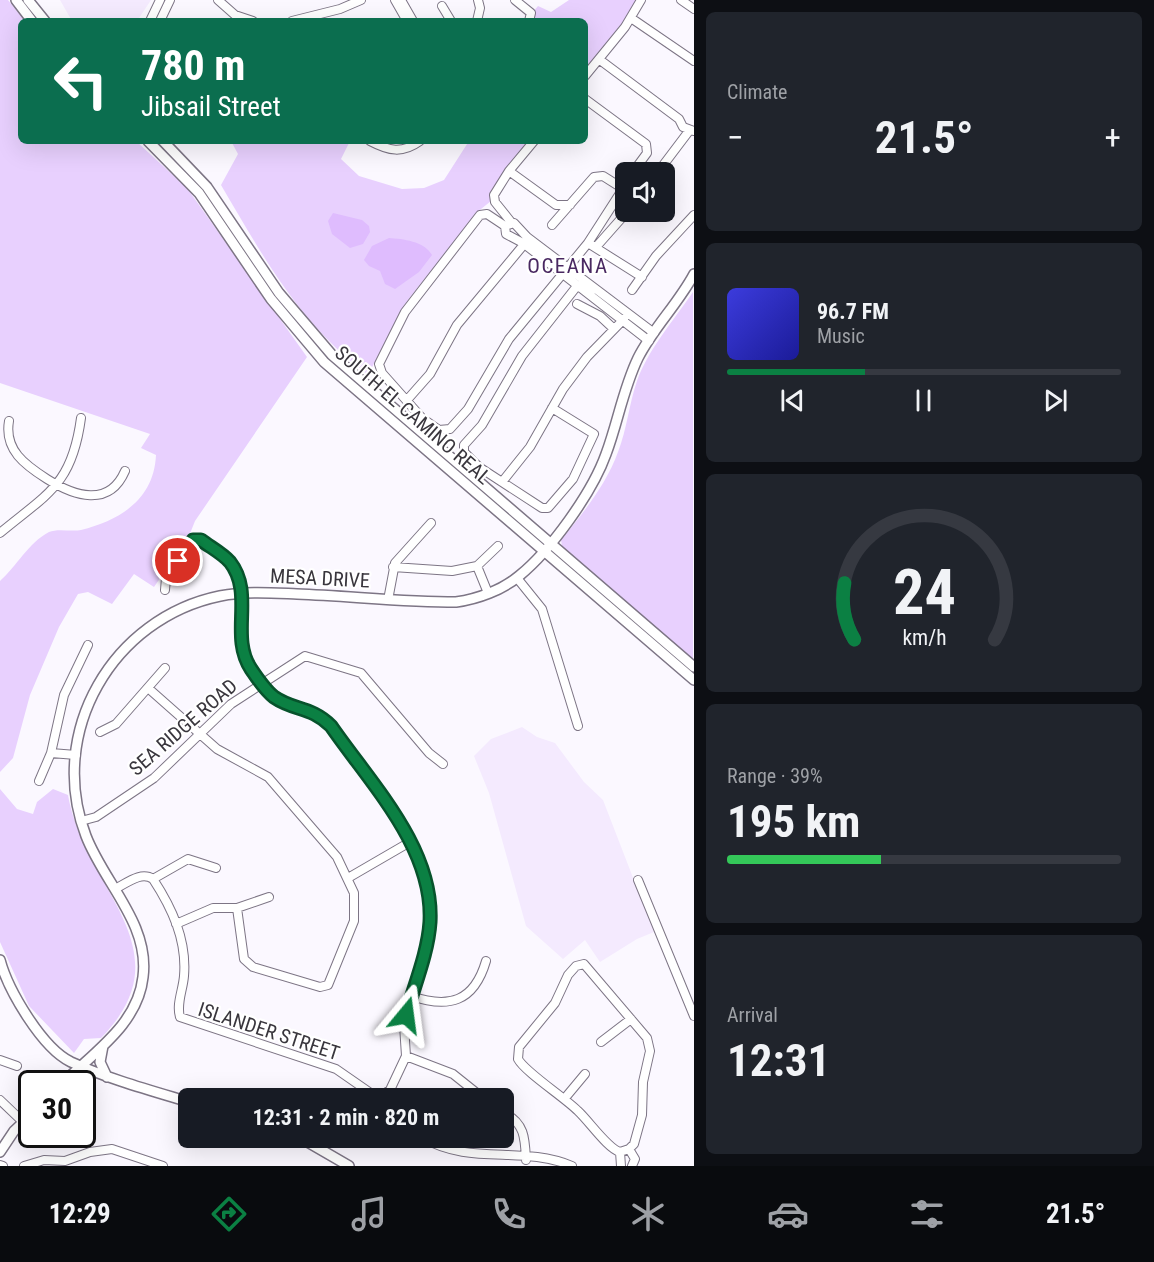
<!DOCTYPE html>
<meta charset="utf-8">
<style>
:root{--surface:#171b24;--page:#20242c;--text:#f1f3f6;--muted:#9ea1a6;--line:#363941;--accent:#0b8043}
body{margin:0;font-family:"Roboto Condensed",sans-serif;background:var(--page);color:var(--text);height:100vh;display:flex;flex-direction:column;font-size:22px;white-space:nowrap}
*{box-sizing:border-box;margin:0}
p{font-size:20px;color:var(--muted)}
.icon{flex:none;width:33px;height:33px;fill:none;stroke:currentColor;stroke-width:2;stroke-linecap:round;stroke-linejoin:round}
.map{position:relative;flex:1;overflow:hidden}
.details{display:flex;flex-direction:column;gap:12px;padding:12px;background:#0d0f14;width:460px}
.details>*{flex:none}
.top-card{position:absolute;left:18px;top:18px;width:570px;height:126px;border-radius:9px;box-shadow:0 6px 24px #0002;background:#0b6e4f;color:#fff;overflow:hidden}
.controls{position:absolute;left:615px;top:162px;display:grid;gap:12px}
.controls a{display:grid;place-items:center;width:60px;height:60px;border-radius:9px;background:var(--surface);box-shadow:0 6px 24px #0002;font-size:30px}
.speed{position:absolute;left:18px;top:1070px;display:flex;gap:12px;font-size:30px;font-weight:700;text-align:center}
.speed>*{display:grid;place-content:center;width:78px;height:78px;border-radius:50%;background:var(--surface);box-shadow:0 6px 24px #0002;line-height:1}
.speed .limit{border:3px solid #111;border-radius:9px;background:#fff;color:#111}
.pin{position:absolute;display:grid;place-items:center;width:51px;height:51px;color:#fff;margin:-26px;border:3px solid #fff;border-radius:50%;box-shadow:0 2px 6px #0007}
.me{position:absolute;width:66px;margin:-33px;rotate:16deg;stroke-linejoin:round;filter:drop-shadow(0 0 4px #0008)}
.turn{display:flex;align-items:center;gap:21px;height:126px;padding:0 24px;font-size:27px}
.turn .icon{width:78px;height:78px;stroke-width:2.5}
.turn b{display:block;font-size:42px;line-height:51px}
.big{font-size:45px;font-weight:700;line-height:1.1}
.details .widget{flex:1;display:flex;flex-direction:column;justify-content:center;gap:9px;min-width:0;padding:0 21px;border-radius:9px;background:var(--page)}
.details .dial{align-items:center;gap:0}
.dial svg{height:156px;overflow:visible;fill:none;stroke:var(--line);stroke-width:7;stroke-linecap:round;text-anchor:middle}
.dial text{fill:var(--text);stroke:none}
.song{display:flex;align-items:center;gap:18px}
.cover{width:72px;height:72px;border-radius:9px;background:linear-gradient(135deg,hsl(240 70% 55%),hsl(240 70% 35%))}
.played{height:6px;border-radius:3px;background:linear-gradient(90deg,var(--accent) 35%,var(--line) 35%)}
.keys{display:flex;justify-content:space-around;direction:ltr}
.heat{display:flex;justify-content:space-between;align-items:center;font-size:33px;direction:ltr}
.charge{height:9px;border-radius:4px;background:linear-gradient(90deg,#34c759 39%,var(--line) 0)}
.trip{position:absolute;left:178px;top:1088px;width:336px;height:60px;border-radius:9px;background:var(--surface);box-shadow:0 6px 24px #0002;font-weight:700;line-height:60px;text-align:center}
.tabs{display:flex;height:96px;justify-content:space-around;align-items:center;background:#090b0e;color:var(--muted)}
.tabs .icon{width:42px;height:42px}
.tabs .current{color:var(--accent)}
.tabs b{font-size:27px;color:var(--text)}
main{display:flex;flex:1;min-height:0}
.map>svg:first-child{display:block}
.built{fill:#f4eafe}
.green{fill:#e8d0fe}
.water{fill:#dfbcfe}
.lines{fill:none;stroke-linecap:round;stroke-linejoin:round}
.minor-casing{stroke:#7d7585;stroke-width:10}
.major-casing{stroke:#7d7585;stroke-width:12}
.minor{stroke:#fff;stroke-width:8}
.major{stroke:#fff;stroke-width:9}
.route-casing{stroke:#07532c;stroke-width:15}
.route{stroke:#0b8043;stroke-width:10}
.labels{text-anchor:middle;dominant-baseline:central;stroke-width:4.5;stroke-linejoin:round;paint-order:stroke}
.street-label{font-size:20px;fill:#39363d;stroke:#fff}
.neighbourhood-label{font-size:21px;letter-spacing:1.5px;fill:#492861;stroke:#fff}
</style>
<main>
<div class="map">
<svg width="694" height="1166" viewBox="0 0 694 1166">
<rect width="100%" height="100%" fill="#fbf8ff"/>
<path class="built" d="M60,0H151L137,21H72Z
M522,727L537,737L555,743L584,782L603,800L654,932L637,939L600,962L585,940L563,959L526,926L489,793L474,756L491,739Z"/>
<path class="green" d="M0,0H8L25,21H21V141H136L187,188L307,357L195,521L189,536L154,587L134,574L112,604L88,592L78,594L59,627L30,695L13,758L0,772V581C17,566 28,543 49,532C58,528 71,532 81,530C121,520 154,499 156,455L141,448L150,434L0,383Z
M569,0H636L628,16L585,69V21H532V13L538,6L551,12Z
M231,141H350L341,159L359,176L402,189L424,188L444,180L469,141H530L491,190V201L476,213L405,304L368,375C299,323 264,258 221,185L238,154Z
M693,292V660L562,546L561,540C583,513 606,485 618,452C627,429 629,404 637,381C649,348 674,320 693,292Z
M0,789L17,809L33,814L37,802L53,789L68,795C84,889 188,949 101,1038L84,1039L74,1053L29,1006L0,942Z"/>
<path class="water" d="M333,213L362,220L369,226L370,232L363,244L350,248L332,234L328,221Z
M389,238C403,239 424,241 432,255L419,272L395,289L385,284L380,271L369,266L364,260L372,246Z"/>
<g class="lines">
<g class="minor-casing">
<path id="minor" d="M218,0L235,15L253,21
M395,0L407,21
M401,0L413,21
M515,0L531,13L529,21
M681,0L694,9
M442,6L451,21
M631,18L694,61
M150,21L160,0
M160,21L170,0
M292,21L340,9L361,0
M477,21L480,8L478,0
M600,60L679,119L683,127L694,131
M585,76L625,27L641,0
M585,99L646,144L647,153L633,172
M370,141C389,151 402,154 420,141
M509,171L556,205H570
M658,172L689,131
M511,222L495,202L494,195L509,171L534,141
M552,225L594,177L603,176L622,188
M505,226L487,214L480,215L405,312L379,364L382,373L422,418L439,430L450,429L468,409L509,339L588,243L626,184
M588,243L642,277
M596,247L627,212
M632,290L656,256L694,215
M577,304L600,316L614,329
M649,341L523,243L506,234L505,226L514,223L527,237L654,333
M407,400L430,374L457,325L526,242
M552,408L594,434L573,479L548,508H542L479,467L464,452V445L482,425L522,356L577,286L582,284L597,290
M9,421C4,450 25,465 47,479C74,496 109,508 125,471
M502,482L530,447L563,389L587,357L624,319
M0,533C48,493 72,485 81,418
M477,566L488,593
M393,567L452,571L477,566L498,546
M517,578L542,609L578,726
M388,600L395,563L431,523
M148,688L217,749L268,777L337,857L354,893V921L328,985L320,987L253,967L244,959L237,908
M100,732L116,724L165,668
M51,753L76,755
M39,781L51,753L64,695L88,645
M81,821L96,817L154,778L231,704L305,656L361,673L429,753L443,764
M348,878L410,842
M153,879C172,908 187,940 184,976C183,990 176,1004 180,1017L336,1069L372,1094L382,1095L390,1090L406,1056L404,1025L428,936L430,896L427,881L406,832L331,726C318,713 307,711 291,706C273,700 261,683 251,669C229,636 255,593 230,562C222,553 210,547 200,540H193L166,578L165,590
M153,879L188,859L216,868
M638,880L694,1016
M115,889C127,883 141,871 153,879
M176,924L213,908H237L269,897
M584,964L647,1038L650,1051L643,1082L642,1115L634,1144L629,1149L620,1152C608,1149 589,1121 578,1111C564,1097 525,1072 518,1059L519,1047L555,1003L568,975L576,966Z
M411,996C449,1009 474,1002 486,961
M601,1042L631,1019
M406,1056L453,1074L483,1098
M0,1060L17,1066
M565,1098L585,1074
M0,1100L23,1122
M504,1113C525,1123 525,1139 526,1160
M423,1138C471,1166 522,1145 572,1166
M629,1149L635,1159L632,1166
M620,1152L621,1166
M0,1165L3,1166
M24,1166L44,1160L65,1161L90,1152L112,1149L163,1166"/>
</g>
<g class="major-casing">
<path id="major" d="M16,0L32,21
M28,0L45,21
M148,141L199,193L271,299L324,362L694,680
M163,141L207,187L279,293L332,355L694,667
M0,960C8,990 42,1048 71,1062C109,1079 149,1090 189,1102
M103,1046L100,1062L107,1077
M63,1083C94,1052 138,1024 143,977C150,924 104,883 86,836C46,732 113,618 220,596C246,591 272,593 297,594C350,596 403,602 456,602C478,599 502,590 519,576C551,550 592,493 606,454C618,422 623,389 638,358C653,328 678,304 694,274
M299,1137L349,1166
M0,1152L14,1131L32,1114"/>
</g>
<use href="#minor" class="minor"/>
<use href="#major" class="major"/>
</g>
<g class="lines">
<g class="route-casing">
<path id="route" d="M178,561L193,540H201C210,547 222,553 230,562C255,594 229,636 251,669C257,678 265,690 274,697C294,711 311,706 331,726C371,784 434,848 430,922C428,953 414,986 406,1015"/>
</g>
<use href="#route" class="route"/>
</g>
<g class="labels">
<g class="street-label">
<text transform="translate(413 415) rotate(41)">SOUTH EL CAMINO REAL</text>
<text transform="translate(320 578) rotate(3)">MESA DRIVE</text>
<text transform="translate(183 727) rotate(-41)">SEA RIDGE ROAD</text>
<text transform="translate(269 1031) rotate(18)">ISLANDER STREET</text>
</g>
<g class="neighbourhood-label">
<text x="568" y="266">OCEANA</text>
</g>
</g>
</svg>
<div class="controls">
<a><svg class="icon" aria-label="sound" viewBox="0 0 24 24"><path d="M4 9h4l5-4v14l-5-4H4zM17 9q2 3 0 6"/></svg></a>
</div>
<div class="speed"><div class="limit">30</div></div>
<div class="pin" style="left:178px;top:561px;background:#d93025"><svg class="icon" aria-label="arrive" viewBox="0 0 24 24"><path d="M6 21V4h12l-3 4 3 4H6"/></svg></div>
<svg class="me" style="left:406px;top:1015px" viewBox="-20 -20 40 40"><path d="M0-17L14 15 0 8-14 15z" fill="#0b8043" stroke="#fff" stroke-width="4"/></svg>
<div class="trip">12:31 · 2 min · 820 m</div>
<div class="top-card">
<div class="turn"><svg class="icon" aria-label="left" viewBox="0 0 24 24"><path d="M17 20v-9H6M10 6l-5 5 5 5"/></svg><div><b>780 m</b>Jibsail Street</div></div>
</div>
</div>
<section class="details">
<div class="widget"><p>Climate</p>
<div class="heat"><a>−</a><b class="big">21.5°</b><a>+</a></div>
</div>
<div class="widget">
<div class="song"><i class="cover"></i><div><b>96.7 FM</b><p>Music</p></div></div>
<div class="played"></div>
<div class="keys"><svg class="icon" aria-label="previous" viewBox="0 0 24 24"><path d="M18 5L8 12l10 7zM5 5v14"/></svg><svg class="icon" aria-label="pause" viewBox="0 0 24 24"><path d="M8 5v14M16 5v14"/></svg><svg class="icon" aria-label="next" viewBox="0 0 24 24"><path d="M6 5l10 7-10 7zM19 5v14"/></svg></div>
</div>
<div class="widget dial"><svg viewBox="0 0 100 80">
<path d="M14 69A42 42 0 1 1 86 69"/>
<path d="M14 69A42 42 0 0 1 9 40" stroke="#0b8043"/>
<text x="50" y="56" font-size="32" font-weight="700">24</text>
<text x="50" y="72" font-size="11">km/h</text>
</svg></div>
<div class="widget"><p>Range · 39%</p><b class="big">195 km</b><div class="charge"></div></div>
<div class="widget"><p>Arrival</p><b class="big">12:31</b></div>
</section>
</main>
<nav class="tabs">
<b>12:29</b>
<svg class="icon current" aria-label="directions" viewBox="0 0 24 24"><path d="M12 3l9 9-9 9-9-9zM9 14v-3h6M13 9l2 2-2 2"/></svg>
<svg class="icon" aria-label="music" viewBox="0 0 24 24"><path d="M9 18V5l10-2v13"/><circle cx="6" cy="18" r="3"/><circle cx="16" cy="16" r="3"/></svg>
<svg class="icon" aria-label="phone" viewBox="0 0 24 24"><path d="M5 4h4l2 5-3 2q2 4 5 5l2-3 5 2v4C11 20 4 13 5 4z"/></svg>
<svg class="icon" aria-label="climate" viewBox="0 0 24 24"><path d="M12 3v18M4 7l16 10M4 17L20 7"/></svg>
<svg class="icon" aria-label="car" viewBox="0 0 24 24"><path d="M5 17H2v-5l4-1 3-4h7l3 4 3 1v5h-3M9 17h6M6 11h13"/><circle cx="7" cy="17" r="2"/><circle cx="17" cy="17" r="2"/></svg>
<svg class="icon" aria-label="filters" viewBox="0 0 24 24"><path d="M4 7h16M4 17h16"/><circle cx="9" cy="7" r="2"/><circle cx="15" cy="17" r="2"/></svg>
<b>21.5°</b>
</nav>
